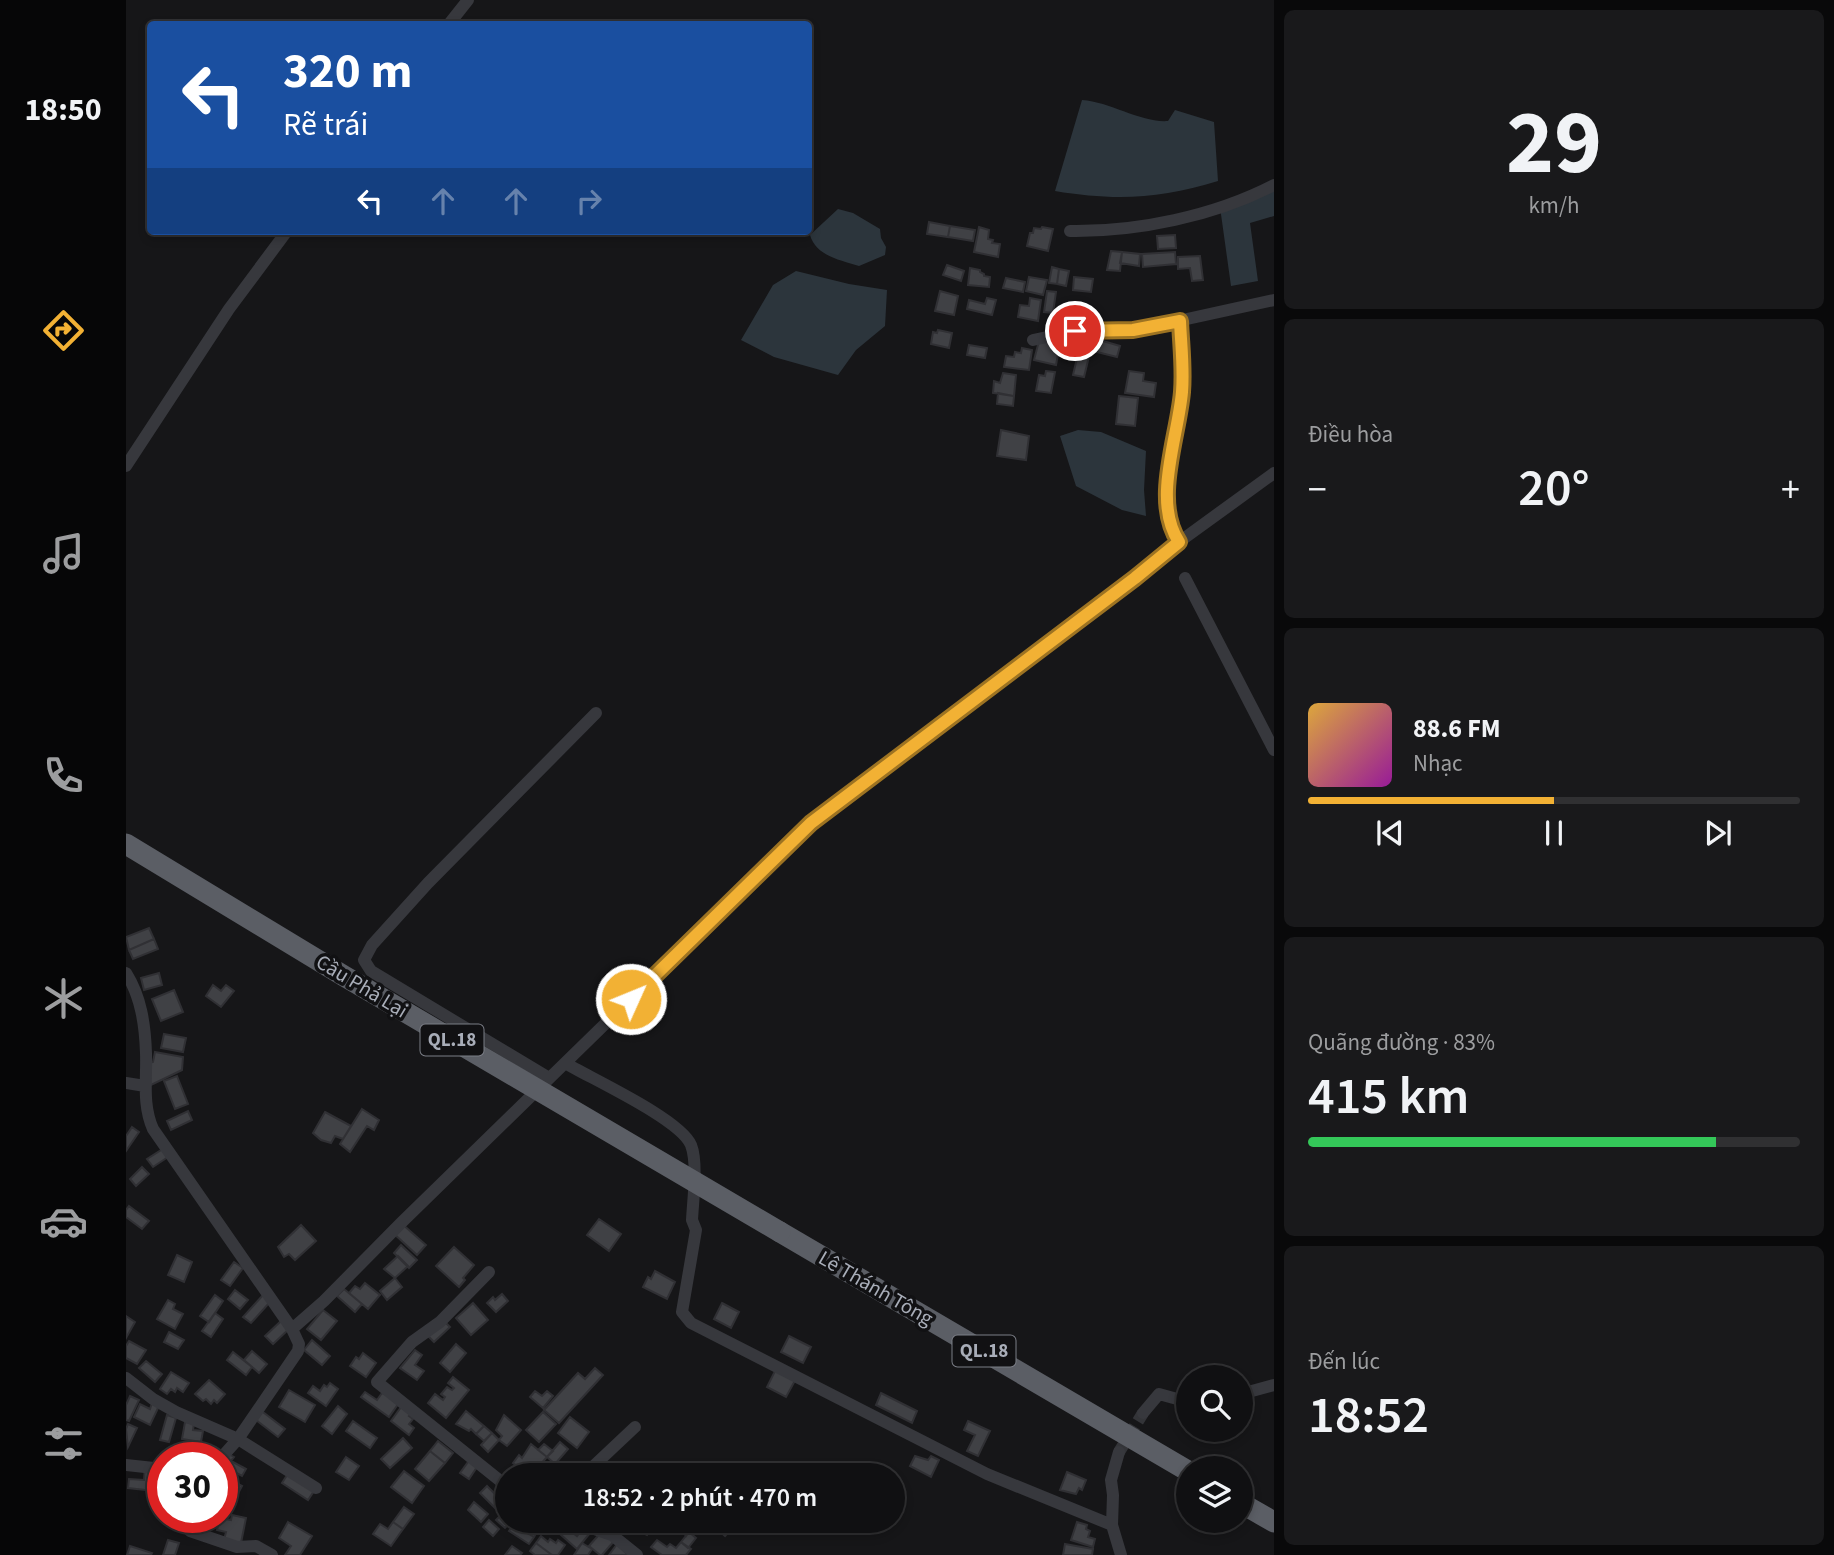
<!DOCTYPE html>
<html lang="vi">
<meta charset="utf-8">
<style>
:root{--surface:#101012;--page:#19191b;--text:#f1f3f6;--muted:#9c9d9f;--line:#303032;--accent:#f2b134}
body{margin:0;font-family:"Source Sans 3",sans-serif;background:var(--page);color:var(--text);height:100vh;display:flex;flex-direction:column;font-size:26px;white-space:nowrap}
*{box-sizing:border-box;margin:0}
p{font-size:23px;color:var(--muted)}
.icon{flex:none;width:38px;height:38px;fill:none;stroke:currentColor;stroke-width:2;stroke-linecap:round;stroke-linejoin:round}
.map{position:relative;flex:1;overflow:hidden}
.sheet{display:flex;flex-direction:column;gap:10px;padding:10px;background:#09090a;width:560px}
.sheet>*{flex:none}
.guide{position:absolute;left:21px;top:21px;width:665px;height:214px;border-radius:7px;box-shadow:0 4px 10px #0003,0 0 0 2px var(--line);background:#1a4fa0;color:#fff;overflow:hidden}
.buttons{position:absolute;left:1050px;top:1365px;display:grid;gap:14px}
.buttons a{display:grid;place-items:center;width:77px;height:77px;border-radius:50%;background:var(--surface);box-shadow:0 4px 10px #0003,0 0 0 2px var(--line);font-size:35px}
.speed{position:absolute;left:21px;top:1442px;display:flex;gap:14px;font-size:35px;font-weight:700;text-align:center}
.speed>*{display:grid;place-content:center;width:91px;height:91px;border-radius:50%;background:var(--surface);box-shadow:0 4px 10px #0003,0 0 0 2px var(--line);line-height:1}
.speed .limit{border:10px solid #d22;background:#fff;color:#111}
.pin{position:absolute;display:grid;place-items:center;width:60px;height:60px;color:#fff;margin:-30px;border:4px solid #fff;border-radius:50%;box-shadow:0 2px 7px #0007}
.me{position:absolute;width:77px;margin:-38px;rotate:46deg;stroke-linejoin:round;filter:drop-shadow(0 0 5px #0008)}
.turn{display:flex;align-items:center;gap:24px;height:147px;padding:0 21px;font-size:32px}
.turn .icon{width:91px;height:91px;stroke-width:2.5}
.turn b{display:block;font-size:49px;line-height:60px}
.lanes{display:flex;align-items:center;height:66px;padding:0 21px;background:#0003;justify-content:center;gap:35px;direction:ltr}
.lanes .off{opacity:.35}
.big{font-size:52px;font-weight:600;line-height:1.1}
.sheet .widget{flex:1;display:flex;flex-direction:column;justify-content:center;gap:10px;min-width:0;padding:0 24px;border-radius:10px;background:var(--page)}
.sheet .dial{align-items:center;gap:0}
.dial b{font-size:91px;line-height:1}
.song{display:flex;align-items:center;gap:21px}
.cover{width:84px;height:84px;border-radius:10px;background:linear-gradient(135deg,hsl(40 70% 55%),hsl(300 70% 35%))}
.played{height:7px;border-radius:4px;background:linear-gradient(90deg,var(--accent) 50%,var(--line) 50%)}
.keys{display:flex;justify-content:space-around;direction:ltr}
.heat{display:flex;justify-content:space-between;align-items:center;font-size:38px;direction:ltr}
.charge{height:10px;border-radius:5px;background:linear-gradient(90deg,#34c759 83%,var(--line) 0)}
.trip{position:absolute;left:369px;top:1463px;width:410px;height:70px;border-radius:35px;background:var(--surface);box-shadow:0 4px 10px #0003,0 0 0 2px var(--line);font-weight:600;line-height:70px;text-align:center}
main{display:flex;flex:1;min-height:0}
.dock{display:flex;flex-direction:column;width:126px;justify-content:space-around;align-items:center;background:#060607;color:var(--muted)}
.dock .icon{width:49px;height:49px}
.dock .selected{color:var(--accent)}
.dock b{font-size:32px;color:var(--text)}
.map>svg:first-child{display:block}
.water{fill:#2c353c}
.building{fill:#404145;stroke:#303034;stroke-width:2}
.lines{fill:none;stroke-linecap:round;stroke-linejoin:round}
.minor-tunnel{stroke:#333438;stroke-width:12;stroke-dasharray:12 6;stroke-linecap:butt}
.minor{stroke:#37383d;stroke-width:12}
.trunk{stroke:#5b5e65;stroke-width:21}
.trunk-bridge{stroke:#5b5e65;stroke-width:21}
.route-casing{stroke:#9d7322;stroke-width:18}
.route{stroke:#f2b134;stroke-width:12}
.labels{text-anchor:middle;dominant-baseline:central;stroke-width:7;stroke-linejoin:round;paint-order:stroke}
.shield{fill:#111113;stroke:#7b7e86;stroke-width:2}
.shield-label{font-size:19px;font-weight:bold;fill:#a8adb8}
.street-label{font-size:21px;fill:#a8adb8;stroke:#111113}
</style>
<main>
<nav class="dock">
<b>18:50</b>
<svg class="icon selected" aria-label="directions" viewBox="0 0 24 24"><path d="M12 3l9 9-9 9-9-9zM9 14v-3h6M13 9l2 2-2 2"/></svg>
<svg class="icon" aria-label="music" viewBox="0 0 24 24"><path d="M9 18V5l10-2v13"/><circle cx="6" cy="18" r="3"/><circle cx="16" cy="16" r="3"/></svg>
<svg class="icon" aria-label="phone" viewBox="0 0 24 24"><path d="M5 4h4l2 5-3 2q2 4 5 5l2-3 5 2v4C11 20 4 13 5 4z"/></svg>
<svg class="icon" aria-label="climate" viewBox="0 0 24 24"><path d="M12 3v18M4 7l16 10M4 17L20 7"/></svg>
<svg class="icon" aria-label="car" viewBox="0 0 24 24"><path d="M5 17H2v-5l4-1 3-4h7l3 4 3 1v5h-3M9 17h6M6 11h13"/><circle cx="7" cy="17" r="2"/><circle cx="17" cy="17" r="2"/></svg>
<svg class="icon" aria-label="filters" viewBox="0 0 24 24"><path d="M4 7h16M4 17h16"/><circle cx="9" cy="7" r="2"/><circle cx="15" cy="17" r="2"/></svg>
</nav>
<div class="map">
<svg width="1148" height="1555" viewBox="0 0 1148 1555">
<rect width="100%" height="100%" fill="#161618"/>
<path class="water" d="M956,100C985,102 1015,123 1042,121L1049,110L1088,122L1092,181C1035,199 988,201 929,191Z
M1148,187V216L1124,223L1132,281L1105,286L1094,207Z
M712,209L727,213L754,229L755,238L760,247L759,255L733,266C714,260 690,256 684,235Z
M670,271L723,284L761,290L759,326L730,350L712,375L648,357L615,340L647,285Z
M952,430L975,432L1020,451L1018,490L1020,516L996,510L950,486L934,436Z"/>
<path class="building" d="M803,222L824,226L822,237L801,234Z
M824,226L849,230L847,241L822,237Z
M853,227L863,230L862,239L867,240L866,243L874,244L872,257L848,252Z
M916,227L927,229L922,251L901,246L904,233H907L908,228L915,229Z
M1049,235L1050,248L1032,249L1031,236Z
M985,251L996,252L994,271L981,270Z
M996,252L1014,254L1013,266L994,263Z
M1049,252L1050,264L1017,267L1016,254Z
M1074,256L1077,280L1066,281L1064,268L1052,269V257Z
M821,265L838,271L835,281L817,275Z
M926,267L933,269L931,284L923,283Z
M844,268L854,270V272L858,274V276L864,277L863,287L842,285Z
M933,269L943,271L940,286L931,284Z
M903,277L921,280L917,295L900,291Z
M948,277L967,279L965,292L947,290Z
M880,278L899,282L897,292L877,288Z
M814,291L832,296L828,315L809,311Z
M921,291L930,292L927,313L918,312Z
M861,298L870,300L866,315L841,309L843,300L859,304Z
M904,298L915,300L912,321L892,317L894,305L903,306Z
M812,330L826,333L823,348L805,344L807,332L811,333Z
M970,339L994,346L991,357L967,351Z
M913,341L934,344L930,365L908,360Z
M955,341L966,344L958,377L947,375Z
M843,345L861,348L859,358L841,355Z
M896,348L906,350L903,370L878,367L880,356L888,357L889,352L895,353Z
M920,371L929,372L925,393L910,391L913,375L919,376Z
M1003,371L1018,373L1017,381L1030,383L1028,397L999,393Z
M877,373L890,375L888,396L867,393L868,381L874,383Z
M872,393L888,396L887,406L871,404Z
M993,396L1012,398L1009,426L990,424Z
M875,430L903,436L900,460L871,456Z
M23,928L28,939L3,950L0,937Z
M28,939L32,949L7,959L3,950Z
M33,973L36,985L18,990L15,978Z
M87,985L95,991L100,985L108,991L95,1007L80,996Z
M48,990L57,1012L35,1021L26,999Z
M38,1034L60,1038L57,1052L35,1048Z
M29,1052L57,1057L56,1070L23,1086L22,1063L27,1062Z
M51,1076L62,1104L49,1109L38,1081Z
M236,1109L253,1120L248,1130L241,1126L224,1152L214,1144Z
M62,1111L66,1120L45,1130L41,1121Z
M199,1112L225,1126L217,1139L209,1136L205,1143L195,1140L187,1133Z
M6,1127L13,1132L0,1151V1136Z
M40,1147L45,1155L27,1167L21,1159Z
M16,1167L23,1174L10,1186L4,1179Z
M3,1206L23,1221L16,1229L0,1217V1210Z
M473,1219L495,1234L483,1251L461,1235Z
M275,1223L300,1245L291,1255L266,1232Z
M175,1225L190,1241L169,1260L163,1254L158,1257L152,1247Z
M275,1245L291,1260L283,1268L268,1253Z
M328,1247L348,1265L337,1278L339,1280L333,1287L310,1266Z
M51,1255L66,1262L58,1282L42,1275Z
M272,1256L282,1266L269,1278L258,1269Z
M108,1262L117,1268L104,1286L95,1280Z
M529,1271L549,1282L541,1299L517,1287L522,1277L525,1279Z
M269,1278L276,1287L261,1300L254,1291Z
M239,1283L254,1295L242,1309L223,1293L229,1286L234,1289Z
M218,1289L236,1304L229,1312L211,1296Z
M109,1290L122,1300L114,1309L102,1299Z
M376,1294L382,1301L370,1312L361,1303L367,1297L369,1300Z
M89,1295L97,1301L83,1322L74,1316Z
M137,1295L144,1302L125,1323L117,1317Z
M42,1300L49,1304L47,1309L57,1314L49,1329L31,1319Z
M347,1303L362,1320L345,1335L330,1318Z
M596,1303L613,1312L605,1328L588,1319Z
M197,1310L211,1321L195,1340L181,1329Z
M89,1313L97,1319L85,1337L76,1331Z
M0,1316L9,1322L0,1338Z
M155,1321L163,1329L147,1344L139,1336Z
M318,1321L324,1327L308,1342L302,1336Z
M43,1332L58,1340L52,1349L38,1342Z
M663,1336L685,1347L677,1363L655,1352Z
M186,1340L204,1356L196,1365L178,1350Z
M3,1341L20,1350L11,1364L0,1358V1346Z
M330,1344L340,1353L324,1372L314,1363Z
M289,1350L296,1355L289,1365L298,1371L291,1380L274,1368Z
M126,1351L141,1364L133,1373L118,1360Z
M107,1352L126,1367L120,1375L101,1360Z
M237,1353L250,1363L240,1377L224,1366L230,1357L233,1359Z
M20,1361L36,1374L29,1382L13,1368Z
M651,1367L671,1377L660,1397L641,1387Z
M469,1368L477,1375L433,1423L418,1410L452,1373L459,1379Z
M45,1372L63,1383L57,1392L51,1388L49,1392L45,1389L41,1394L34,1389Z
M327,1377L343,1390L320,1418L302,1403L309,1394L317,1400L319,1397L315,1394L321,1387L326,1390L328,1388L322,1383Z
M83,1380L99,1394L91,1403L88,1400L85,1404L80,1399L77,1401L69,1394Z
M204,1383L212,1389L200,1406L182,1393L187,1386L194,1391L198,1385L201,1387Z
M163,1390L189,1405L179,1422L153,1407Z
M409,1391L416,1396L421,1391L427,1396L417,1408L404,1397Z
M239,1392L251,1400L256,1393L275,1400L263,1417L235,1397Z
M755,1393L791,1411L786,1423L750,1405Z
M4,1396L13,1400L3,1421L0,1420V1405Z
M26,1403L33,1406L24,1425L8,1417L14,1404L24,1409Z
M278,1403L288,1410L283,1416L287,1419L283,1424L288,1428L283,1435L265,1421Z
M212,1406L221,1414L206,1434L196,1426Z
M133,1409L159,1429L152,1437L126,1417Z
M340,1411L358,1426L350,1434L345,1429L343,1431L330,1424Z
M417,1412L430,1424L413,1442L400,1430Z
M41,1415L50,1418L43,1442L34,1440Z
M378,1415L395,1430L381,1446L373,1440L376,1436L370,1430Z
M444,1417L463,1432L451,1448L432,1433Z
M227,1421L251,1438L244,1448L220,1431Z
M842,1421L864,1431L852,1456L841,1451L849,1435L838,1430Z
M59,1422L68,1423L67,1430L77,1431L75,1442L56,1439Z
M2,1424L11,1428L2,1447L0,1429Z
M358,1426L366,1433L358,1441L350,1434Z
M366,1433L373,1440L362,1452L355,1445Z
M277,1438L286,1448L264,1468L255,1459Z
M312,1441L327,1453L319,1463L304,1451Z
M434,1442L442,1449L429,1464L421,1457Z
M405,1444L421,1457L405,1475H402L387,1463L393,1455L396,1458Z
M418,1444L427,1451L421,1457L412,1450Z
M304,1451L319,1463L303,1481L289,1469Z
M99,1452L108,1457L105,1461L120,1469L116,1476L101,1468L99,1472L96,1471V1458Z
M789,1456L802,1460L805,1456L813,1460L805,1477L784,1466Z
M220,1457L233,1466L223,1480L210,1472Z
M345,1458L353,1464L343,1479L334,1473Z
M417,1462L434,1475H405Z
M535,1465L552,1475L530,1474Z
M19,1467L30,1468L28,1491L2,1488L3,1479L18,1480Z
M278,1471L298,1486L286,1503L265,1487Z
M163,1472L190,1488L182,1500L156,1483Z
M941,1472L960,1480L956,1490L953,1488L950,1494L934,1490Z
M97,1476L116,1486L104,1509L96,1506Z
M361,1486L370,1495L377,1488L382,1492V1499L371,1510L354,1493Z
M348,1502L362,1514L355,1522L342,1510Z
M278,1507L288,1514L277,1529L267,1522Z
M382,1508V1521H386L379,1528L370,1520Z
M106,1515L120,1518L115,1543L98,1540L100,1532L91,1530L94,1518L105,1520Z
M363,1520L373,1529L367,1536L357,1527Z
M390,1521L397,1522H417L408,1537L387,1525Z
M517,1521H529L521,1535L513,1531Z
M549,1521H558L565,1529L560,1536Z
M591,1521H600L607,1527L599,1536L587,1525Z
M162,1522L186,1536L174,1555H159L165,1546L153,1538Z
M267,1522L277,1529L265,1546L247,1534L254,1524L262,1529Z
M951,1522L961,1525L960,1529L964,1531L962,1537L969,1539L967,1547L945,1540Z
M387,1525L408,1537L403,1544L383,1531Z
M439,1527L451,1536L458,1527L464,1533L451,1549L434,1534Z
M477,1530L489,1540L476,1555H474L463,1546Z
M563,1532L570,1538L562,1548L555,1542Z
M415,1536L422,1542L424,1539L430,1543L432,1540L439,1545L432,1555H426L410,1543Z
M42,1540L53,1543L49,1555H37Z
M531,1540L541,1547L544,1544L550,1548L555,1542L565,1549L560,1555H536L525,1547Z
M410,1543L426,1555H409L404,1551Z
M456,1543L466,1549L462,1555H448Z
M491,1544L502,1555H483Z
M939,1544L967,1549L966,1555H937Z
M4,1546L26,1553L25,1555H1Z
M386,1546L396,1553L394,1555H379Z"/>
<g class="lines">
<path class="minor-tunnel" d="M993,1452L1017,1413"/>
<path class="minor" d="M323,24L342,0
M944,231C1011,232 1088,216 1148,185
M907,340L949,331L1020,328L1148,300
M0,466L103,309L161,231
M1053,542C1025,501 1052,437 1056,392C1058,368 1055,345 1053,321
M1059,578L1148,750
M0,973C15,997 19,1024 20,1053C21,1079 16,1104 27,1129L166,1329L173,1344L172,1351L112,1439L95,1458
M439,1063C466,1079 554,1119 565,1145C572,1163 567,1200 566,1220L570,1230L556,1312L565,1323L861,1474L986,1525
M423,1078L245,971L238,960L246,945L302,883L470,713
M0,1083L19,1086
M363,1272L314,1322L286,1342L251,1382L382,1487
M166,1329L198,1301L275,1223L685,823L1009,578L1053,542L1148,473
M0,1378L27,1399L50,1412L112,1439L190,1488
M1115,1394L1148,1385
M1017,1413L1033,1394L1062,1402
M993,1452L985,1480L987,1495L986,1525L995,1555
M0,1465L37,1469
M458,1475L509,1427
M58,1517V1523L64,1531L111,1547L130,1546L146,1555
M445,1521L486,1535L511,1555"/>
<path class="trunk" d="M654,1232L1062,1471
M1115,1503L1148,1522"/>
<path class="trunk-bridge" d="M0,844L218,976L654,1232"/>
</g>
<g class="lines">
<g class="route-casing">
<path id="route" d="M505,999L685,823L1009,578L1053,542C1026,501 1052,438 1056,392C1058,368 1055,345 1054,321L1007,330L949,331"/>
</g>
<use href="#route" class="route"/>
</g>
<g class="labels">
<g class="shield">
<rect x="294.5" y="1024.5" width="63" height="31" rx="5"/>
<rect x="826.5" y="1335.5" width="63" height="31" rx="5"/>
</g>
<g class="shield-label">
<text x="326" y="1040">QL.18</text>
<text x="858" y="1351">QL.18</text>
</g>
<g class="street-label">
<text transform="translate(236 986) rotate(31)">Cầu Phả Lại</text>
<text transform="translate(750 1288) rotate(30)">Lê Thánh Tông</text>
</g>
</g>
</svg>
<div class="buttons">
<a><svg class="icon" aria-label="search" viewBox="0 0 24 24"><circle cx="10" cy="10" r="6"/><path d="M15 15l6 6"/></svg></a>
<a><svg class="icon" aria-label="layers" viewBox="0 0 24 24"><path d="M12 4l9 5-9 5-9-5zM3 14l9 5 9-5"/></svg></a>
</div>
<div class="speed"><div class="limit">30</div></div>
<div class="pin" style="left:949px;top:331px;background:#d93025"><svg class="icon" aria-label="arrive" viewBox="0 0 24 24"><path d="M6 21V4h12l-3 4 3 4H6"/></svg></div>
<svg class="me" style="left:505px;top:999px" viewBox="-20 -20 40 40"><circle r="17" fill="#f2b134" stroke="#fff" stroke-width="3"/><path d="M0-11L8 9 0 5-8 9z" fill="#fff"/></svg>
<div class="trip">18:52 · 2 phút · 470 m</div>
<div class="guide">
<div class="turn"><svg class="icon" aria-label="left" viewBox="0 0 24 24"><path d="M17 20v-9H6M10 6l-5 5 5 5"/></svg><div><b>320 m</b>Rẽ trái</div></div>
<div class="lanes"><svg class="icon" aria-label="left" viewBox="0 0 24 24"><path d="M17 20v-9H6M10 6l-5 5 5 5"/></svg><svg class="icon off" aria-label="ahead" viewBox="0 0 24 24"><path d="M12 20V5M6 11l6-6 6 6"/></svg><svg class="icon off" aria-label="ahead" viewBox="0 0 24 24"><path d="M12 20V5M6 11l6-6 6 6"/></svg><svg class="icon off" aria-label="right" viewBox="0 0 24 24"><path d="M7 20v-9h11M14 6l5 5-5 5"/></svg></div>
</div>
</div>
<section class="sheet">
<div class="widget dial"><b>29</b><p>km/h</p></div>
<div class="widget"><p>Điều hòa</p>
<div class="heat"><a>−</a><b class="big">20°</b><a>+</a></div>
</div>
<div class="widget">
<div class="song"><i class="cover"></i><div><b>88.6 FM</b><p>Nhạc</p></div></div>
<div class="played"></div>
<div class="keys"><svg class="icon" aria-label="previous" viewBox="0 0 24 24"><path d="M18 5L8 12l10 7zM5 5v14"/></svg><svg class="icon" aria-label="pause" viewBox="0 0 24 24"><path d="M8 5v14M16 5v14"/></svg><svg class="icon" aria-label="next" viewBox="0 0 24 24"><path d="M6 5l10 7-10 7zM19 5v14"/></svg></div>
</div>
<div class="widget"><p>Quãng đường · 83%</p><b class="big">415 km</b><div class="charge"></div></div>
<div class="widget"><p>Đến lúc</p><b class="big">18:52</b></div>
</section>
</main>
